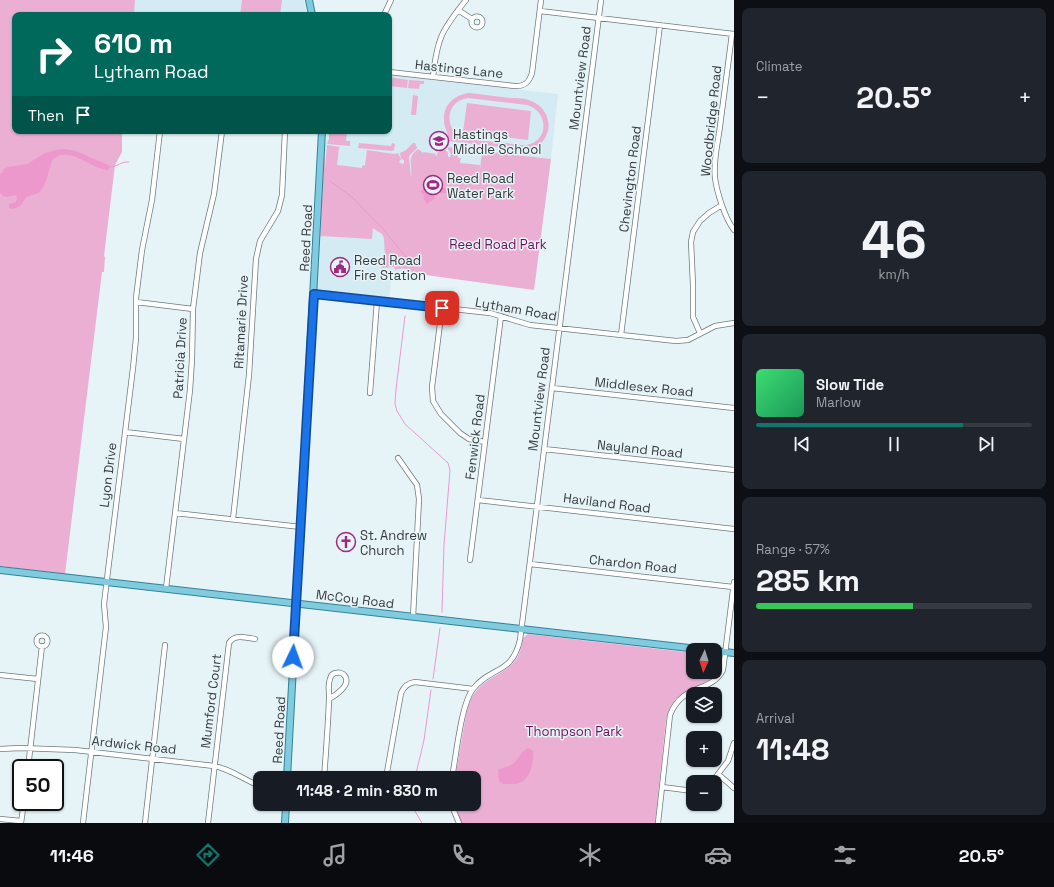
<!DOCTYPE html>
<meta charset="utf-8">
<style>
:root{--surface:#171b24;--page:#20242c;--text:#f1f3f6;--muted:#9ea1a6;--line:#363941;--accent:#0f766e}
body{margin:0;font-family:"Space Grotesk",sans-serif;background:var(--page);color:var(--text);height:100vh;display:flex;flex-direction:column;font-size:15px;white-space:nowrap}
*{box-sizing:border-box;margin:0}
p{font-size:13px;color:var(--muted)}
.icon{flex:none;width:22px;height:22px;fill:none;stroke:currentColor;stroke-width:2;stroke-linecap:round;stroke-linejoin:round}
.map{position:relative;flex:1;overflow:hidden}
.side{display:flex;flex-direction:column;gap:8px;padding:8px;background:#0d0f14;width:320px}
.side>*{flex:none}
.hud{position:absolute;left:12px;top:12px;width:380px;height:122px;border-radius:8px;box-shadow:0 1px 3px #0004;background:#00695c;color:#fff;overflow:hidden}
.needle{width:26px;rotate:184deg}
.fabs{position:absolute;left:686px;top:643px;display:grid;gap:8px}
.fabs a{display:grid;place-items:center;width:36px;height:36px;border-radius:8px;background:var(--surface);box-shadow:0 1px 3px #0004;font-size:20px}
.speed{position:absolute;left:12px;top:759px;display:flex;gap:8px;font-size:20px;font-weight:700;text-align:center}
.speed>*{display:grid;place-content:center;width:52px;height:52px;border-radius:50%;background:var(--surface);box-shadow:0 1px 3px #0004;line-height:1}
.speed .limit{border:2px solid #111;border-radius:6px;background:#fff;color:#111}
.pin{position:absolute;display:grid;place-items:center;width:34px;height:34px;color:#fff;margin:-17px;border-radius:8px;box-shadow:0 2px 6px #0006}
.me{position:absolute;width:44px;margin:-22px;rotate:3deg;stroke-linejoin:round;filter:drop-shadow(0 0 3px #0008)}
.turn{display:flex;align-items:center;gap:14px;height:84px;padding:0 16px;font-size:18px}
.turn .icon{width:52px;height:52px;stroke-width:2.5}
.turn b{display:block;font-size:28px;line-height:34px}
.then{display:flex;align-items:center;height:38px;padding:0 16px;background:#0003;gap:8px;font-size:15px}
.big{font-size:30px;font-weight:800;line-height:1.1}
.side .widget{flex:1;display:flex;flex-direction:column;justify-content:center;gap:6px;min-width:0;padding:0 14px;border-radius:8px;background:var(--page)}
.side .dial{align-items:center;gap:0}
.dial b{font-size:52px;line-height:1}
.song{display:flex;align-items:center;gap:12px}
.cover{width:48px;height:48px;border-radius:6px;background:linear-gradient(135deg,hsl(140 70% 55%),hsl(150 70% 35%))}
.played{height:4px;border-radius:2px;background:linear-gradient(90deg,var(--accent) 75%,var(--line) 75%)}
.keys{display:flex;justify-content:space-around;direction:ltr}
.heat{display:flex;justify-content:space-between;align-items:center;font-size:22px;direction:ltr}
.charge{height:6px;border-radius:3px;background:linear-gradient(90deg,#34c759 57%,var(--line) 0)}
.trip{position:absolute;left:253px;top:771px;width:228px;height:40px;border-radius:8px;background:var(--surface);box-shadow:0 1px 3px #0004;font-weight:800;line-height:40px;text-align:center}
.menu{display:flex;height:64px;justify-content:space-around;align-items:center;background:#090b0e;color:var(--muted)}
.menu .icon{width:28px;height:28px}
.menu .current{color:var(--accent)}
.menu b{font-size:18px;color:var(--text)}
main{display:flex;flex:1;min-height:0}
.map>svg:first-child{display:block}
.built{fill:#d4ebf3}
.green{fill:#eaafd3;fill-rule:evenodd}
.water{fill:#ec98cd}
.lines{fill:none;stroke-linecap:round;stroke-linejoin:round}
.stream{stroke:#ec98cd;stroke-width:1}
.minor-casing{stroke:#6e7a7e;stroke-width:6}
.major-casing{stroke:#308299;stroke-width:8}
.minor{stroke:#fff;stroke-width:4.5}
.major{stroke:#81cbdf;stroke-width:6}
.route-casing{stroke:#114b97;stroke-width:10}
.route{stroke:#1a73e8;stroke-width:7}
.labels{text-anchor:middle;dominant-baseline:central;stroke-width:3;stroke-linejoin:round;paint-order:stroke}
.street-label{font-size:13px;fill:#363b3d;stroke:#e6f4f8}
.poi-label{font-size:13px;fill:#363b3d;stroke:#e6f4f8;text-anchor:start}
.park-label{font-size:13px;fill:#710e57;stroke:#e6f4f8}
</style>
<main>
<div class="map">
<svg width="734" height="823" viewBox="0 0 734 823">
<rect width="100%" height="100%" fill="#e6f4f8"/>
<path class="built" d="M135,0H304L307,15H134Z
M389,75L558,94L551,159L482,151L476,209L456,207L461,159L412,178L324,168L325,143L327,139L328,131H389Z
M373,224L387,238L412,273L392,272L389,303L313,295L314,236H320Z"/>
<path class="green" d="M0,0H135L134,15H15V131L122,132V152L115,165L104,256L105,257L104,272H102L65,574L0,566Z
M242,0H282L280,15H240Z
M389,77L408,80L407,88L389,86Z
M409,80L424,81V84H420L419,89L408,88Z
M470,93C483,95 497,96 510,98C517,98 525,98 531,101C545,106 553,122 546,136C542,145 533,149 524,150L448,141C449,132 444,129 444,120C443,104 456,94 470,93ZM468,98L527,105C548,111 550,140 527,145C521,146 513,144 506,143C492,142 479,140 466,139C443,132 444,101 468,98Z
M413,95L418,96L416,115H411Z
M467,103L531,111L528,140L463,132Z
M329,131H347L346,141H350V146L327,144L329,139Z
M359,143L391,146L392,143L395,144L394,150L392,151L358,148Z
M413,143H415L417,148L409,156L411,178C413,165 406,158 418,149L422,152V154L423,152L436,154L435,155L437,156V153L444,148L448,153V157H450L451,154L447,147L456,148L455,152L458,153V158H461L460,163L480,165L479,178L482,151L551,159L534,290L412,273C408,267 401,268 395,270L394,267L382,268L379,262L382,261L383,255H386C383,249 386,239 382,234C380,232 376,231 373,228L372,239L321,236L320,237L325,144V168L327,145L340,147L339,148L337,165L362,168V166L365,165L367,150L394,154L398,153L401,159L399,162L402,164L404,163V160L401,159L400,153L406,150Z
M528,634L693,653V672H715V655L721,656V658L723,659C719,694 674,678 666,720L655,823H462L453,804H474V778H455C458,761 461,744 464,727C466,717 467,706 472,697C488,670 520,676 523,638Z"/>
<path class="water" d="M64,149L76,151L108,165L110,167L108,170C93,169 76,152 62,155C59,155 55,158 53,159C48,171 47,184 39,193C36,194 32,195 29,196C21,200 24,208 11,209L9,207V204L16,202L17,197L15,195L7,197L3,196L0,193V174L2,173L4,169L8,167L27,164L45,153L55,150Z
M431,175L436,176L439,179L437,184L439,187L450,188L447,193H440L434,189H429L435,198L427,204L423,198L425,196L420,192L429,184V181L426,180V177Z
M529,748L533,751C534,763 530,782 516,784C512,784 507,784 503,784L499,781L498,770C503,767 509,767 513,764C520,758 520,751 529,748Z"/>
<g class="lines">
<path class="stream" d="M110,167C118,167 121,161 129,162
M330,181L352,197L383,229L411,263L413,268
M405,316L396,389L395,404L397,411L405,424L448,463L450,470L444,545L442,612
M433,679L440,628
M415,778L424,740L431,690
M413,804V808L422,823"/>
<g class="minor-casing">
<path id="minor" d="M458,10L472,19
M540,11L734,34
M384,15L391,0
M471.5 22a5.5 5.5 0 1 1 11 0a5.5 5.5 0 1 1-11 0Z
M732,34C728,65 724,95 720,126C718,143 713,161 715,178C717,193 725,218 734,230
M389,72L514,86C524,87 529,83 532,73L541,0
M433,77C437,38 442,30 466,0
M314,294L490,313L530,325L676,341L688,340L715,326L734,323
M136,302L193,309
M442,308L432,387L433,401L441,414L460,433L469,439L485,442
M700,333L693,317V285L691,242L693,232L700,221L709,213L722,205
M621,335L660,25
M552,388L734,408
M370,393L377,301
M125,432L184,439
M544,449L734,470
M398,458L417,485L419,499L413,617
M478,500L734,529
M175,513L301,527
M233,519L249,375L256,259L260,241L278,211L282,195L285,131
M470,560L501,316
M530,564L733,587
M166,588L190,390L192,359L193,309L200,253L214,194L222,131
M36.5 641a5.5 5.5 0 1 1 11 0a5.5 5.5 0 1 1-11 0Z
M0,675L38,679
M0,749L20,748L75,750L214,766C231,769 244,780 260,786
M28,768L42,646
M718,774L734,788
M324,778C326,752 328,726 329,700C330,693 327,686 330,679C331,675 333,673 336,673C339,672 343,673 345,676C351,685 336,695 329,699
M386,778L401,693C404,686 408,683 415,682L473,689
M452,778C456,757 461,704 473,689C491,666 512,675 520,640L601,0
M712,782L728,761L734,743
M662,787L693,791
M451,804L459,823
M0,819L21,821
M21,823L24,802
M83,823L106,627L104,604L106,587L133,368L136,338V298L142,250L152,200L160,131
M145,823L165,645
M208,823L229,643C234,634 245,637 255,639
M658,823L670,715C682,683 712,693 723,670L734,582"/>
</g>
<g class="major-casing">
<path id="major" d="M309,0L312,15
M0,570L707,650
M715,651L734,653
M287,778L322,131
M285,823L286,804"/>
</g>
<use href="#minor" class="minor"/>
<use href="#major" class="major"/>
</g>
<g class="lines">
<g class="route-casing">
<path id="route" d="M293,657L314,294L442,308"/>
</g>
<use href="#route" class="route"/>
</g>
<defs>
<g id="school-ring" transform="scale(1)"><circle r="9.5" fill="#e6f4f8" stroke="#a22980" stroke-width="1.5"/><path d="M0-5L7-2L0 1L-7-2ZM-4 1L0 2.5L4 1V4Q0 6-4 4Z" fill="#a22980"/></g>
<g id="stadium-ring" transform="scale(1)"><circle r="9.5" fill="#e6f4f8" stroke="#a22980" stroke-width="1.5"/><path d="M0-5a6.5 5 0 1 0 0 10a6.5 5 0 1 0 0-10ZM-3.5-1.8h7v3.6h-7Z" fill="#a22980"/></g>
<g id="civic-ring" transform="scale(1)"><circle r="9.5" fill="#e6f4f8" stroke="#a22980" stroke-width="1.5"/><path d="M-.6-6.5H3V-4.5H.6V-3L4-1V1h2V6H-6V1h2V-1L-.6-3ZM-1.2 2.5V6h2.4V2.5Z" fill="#a22980"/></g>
<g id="church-ring" transform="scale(1)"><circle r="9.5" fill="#e6f4f8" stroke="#a22980" stroke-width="1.5"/><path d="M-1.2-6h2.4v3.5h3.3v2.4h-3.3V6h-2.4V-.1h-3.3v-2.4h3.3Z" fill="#a22980"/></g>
</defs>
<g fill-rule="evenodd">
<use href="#school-ring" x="439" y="141"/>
<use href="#stadium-ring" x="433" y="185"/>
<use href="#civic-ring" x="340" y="267"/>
<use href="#church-ring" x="346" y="542"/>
</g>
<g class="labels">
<g class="street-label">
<text transform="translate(459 69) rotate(6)">Hastings Lane</text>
<text transform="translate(580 78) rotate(-83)">Mountview Road</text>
<text transform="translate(711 121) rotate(-84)">Woodbridge Road</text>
<text transform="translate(630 179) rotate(-83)">Chevington Road</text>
<text transform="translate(306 238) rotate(-87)">Reed Road</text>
<text transform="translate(516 309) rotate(10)">Lytham Road</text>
<text transform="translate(241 322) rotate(-87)">Ritamarie Drive</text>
<text transform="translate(180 358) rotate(-87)">Patricia Drive</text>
<text transform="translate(644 387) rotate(6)">Middlesex Road</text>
<text transform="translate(539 399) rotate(-83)">Mountview Road</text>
<text transform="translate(475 437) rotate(-83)">Fenwick Road</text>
<text transform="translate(640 449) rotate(6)">Nayland Road</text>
<text transform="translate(108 475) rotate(-83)">Lyon Drive</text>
<text transform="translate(607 503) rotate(7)">Haviland Road</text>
<text transform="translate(633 564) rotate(6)">Chardon Road</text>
<text transform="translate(355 599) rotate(7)">McCoy Road</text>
<text transform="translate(211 701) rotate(-83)">Mumford Court</text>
<text transform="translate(279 730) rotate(-87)">Reed Road</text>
<text transform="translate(134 745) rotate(6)">Ardwick Road</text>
</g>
<g class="poi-label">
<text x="453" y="134">Hastings<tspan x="453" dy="15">Middle School</tspan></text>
<text x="447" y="178">Reed Road<tspan x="447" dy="15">Water Park</tspan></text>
<text x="354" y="260">Reed Road<tspan x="354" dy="15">Fire Station</tspan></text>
<text x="360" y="535">St. Andrew<tspan x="360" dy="15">Church</tspan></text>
</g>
<g class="park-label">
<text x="498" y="244">Reed Road Park</text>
<text x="574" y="731">Thompson Park</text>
</g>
</g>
</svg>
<div class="fabs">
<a><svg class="needle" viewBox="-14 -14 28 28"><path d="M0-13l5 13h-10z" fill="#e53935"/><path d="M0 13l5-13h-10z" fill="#9ea1a6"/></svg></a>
<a><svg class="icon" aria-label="layers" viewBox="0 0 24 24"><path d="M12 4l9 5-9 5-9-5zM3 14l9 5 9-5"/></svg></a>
<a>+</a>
<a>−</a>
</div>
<div class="speed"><div class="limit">50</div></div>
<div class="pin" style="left:442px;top:308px;background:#d93025"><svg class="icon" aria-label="arrive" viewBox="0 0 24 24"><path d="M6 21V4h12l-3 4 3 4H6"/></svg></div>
<svg class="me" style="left:293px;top:657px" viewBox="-20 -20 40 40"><circle r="19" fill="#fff"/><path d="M0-13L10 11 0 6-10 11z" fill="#1a73e8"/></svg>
<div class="trip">11:48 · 2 min · 830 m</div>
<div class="hud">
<div class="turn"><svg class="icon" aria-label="right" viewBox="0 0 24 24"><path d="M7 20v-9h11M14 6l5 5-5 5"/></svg><div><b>610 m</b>Lytham Road</div></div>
<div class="then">Then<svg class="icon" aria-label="arrive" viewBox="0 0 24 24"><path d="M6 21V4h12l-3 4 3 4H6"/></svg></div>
</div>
</div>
<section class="side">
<div class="widget"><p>Climate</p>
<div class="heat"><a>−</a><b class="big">20.5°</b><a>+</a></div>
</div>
<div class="widget dial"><b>46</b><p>km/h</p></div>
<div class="widget">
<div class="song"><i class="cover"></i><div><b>Slow Tide</b><p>Marlow</p></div></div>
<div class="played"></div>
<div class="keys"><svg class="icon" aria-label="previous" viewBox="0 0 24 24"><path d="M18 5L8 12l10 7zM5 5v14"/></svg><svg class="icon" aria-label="pause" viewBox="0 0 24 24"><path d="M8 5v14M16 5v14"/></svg><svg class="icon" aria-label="next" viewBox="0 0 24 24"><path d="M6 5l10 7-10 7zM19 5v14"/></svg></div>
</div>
<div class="widget"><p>Range · 57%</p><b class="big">285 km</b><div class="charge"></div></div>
<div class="widget"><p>Arrival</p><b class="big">11:48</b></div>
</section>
</main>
<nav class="menu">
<b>11:46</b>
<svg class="icon current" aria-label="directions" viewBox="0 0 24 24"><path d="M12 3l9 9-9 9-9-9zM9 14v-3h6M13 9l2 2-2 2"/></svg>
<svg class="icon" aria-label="music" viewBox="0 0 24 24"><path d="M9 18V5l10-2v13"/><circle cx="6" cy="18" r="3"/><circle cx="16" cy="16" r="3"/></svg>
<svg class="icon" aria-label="phone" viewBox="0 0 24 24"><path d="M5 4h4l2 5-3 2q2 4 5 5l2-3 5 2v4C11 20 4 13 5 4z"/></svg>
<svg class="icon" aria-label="climate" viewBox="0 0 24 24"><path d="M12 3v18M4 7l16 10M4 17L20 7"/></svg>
<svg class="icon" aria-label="car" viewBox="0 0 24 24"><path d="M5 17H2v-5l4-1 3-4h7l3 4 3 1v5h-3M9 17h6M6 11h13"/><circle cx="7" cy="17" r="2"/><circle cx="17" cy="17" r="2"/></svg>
<svg class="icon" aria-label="filters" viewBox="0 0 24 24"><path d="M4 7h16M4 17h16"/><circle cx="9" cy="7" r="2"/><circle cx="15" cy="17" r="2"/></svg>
<b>20.5°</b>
</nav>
